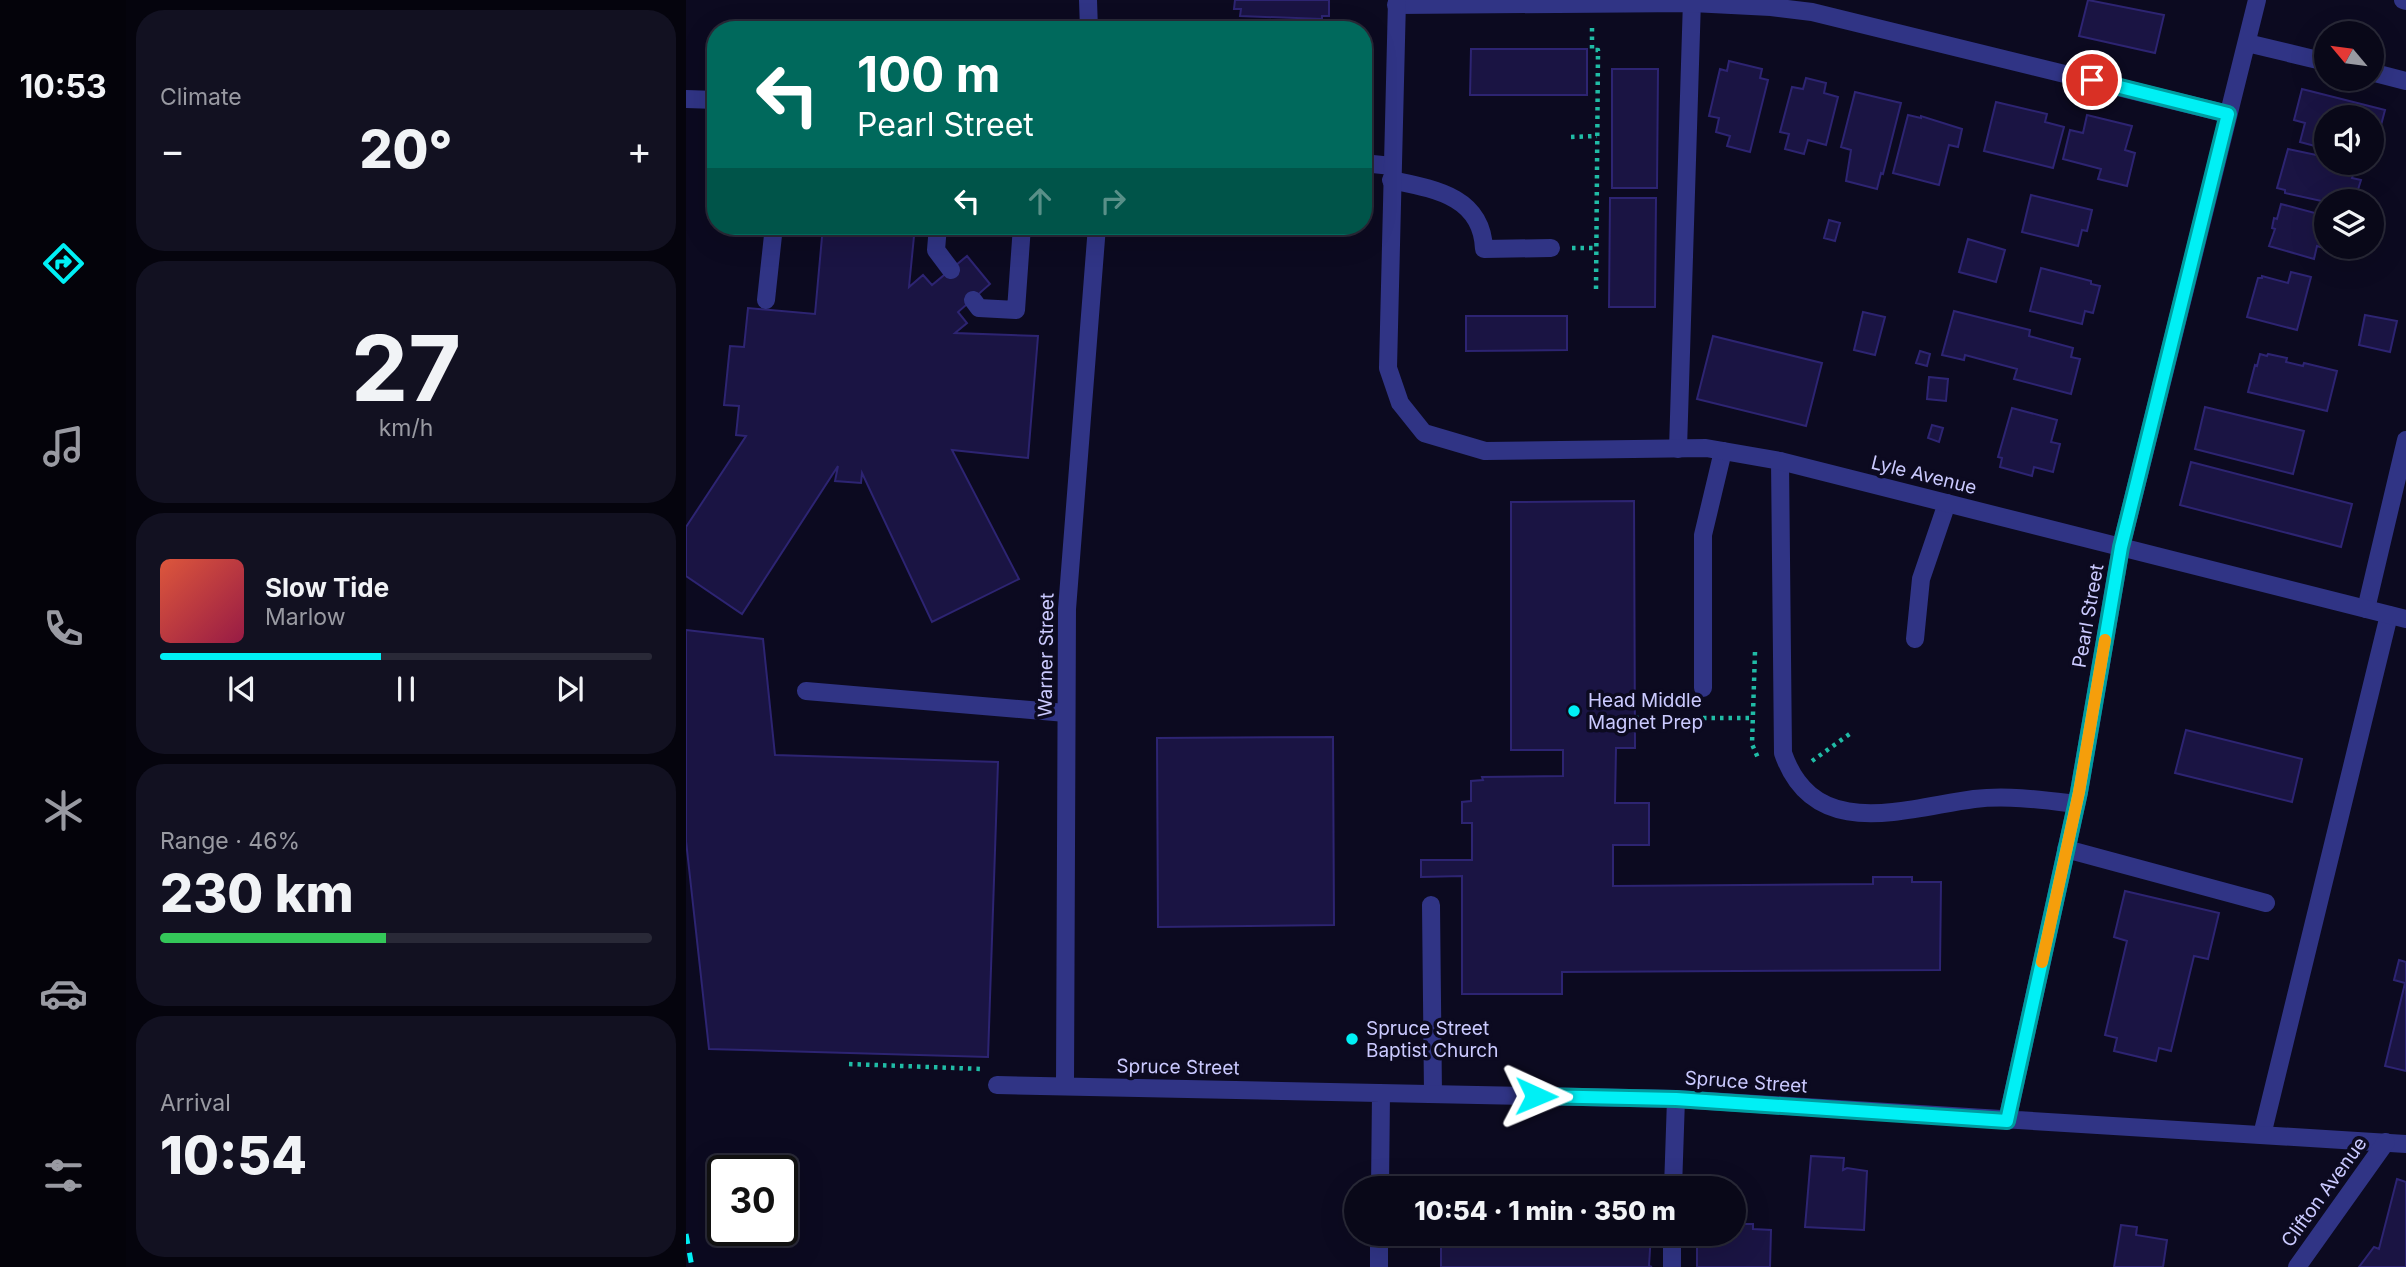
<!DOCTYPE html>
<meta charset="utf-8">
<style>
:root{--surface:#090818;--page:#121121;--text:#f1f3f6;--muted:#999aa2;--line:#292937;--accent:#00f0f5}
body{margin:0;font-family:Inter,sans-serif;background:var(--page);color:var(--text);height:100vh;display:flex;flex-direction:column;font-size:26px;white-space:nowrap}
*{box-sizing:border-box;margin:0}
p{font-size:23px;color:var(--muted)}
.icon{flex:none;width:38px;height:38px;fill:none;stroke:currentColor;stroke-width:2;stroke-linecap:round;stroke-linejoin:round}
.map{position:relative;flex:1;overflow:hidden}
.side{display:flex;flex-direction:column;gap:10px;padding:10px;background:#05040d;width:560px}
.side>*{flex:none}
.hud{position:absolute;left:21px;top:21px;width:665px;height:214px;border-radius:28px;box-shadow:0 7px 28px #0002,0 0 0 2px var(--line);background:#00695c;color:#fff;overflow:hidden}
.needle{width:46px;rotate:299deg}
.tools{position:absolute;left:1628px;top:21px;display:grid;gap:14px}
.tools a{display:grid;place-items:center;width:70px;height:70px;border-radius:50%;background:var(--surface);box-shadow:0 7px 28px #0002,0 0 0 2px var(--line);font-size:35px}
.speed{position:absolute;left:21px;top:1155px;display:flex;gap:14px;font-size:35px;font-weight:700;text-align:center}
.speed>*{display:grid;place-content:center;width:91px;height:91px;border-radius:50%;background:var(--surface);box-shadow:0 7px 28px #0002,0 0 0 2px var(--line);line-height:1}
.speed .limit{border:4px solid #111;border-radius:10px;background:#fff;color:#111}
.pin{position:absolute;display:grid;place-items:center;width:60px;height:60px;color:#fff;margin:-30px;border:4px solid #fff;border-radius:50%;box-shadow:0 2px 7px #0007}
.me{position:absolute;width:77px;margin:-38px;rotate:91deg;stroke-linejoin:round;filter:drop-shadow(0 0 5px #0008)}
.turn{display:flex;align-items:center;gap:24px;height:147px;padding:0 35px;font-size:32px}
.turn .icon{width:91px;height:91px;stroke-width:2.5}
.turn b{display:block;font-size:49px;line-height:60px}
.lanes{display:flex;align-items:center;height:66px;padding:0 35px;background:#0003;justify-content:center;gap:35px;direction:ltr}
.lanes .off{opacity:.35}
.big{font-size:52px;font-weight:800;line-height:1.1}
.side .card{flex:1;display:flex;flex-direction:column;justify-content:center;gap:10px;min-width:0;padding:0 24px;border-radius:28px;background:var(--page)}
.side .dial{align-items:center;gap:0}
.dial b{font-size:91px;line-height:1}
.song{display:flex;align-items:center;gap:21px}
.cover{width:84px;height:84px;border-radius:10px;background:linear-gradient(135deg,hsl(10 70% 55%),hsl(340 70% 35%))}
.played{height:7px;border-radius:4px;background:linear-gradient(90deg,var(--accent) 45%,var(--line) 45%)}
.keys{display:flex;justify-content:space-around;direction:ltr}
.heat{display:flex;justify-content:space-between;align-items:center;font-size:38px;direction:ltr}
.charge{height:10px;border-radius:5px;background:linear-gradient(90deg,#34c759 46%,var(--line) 0)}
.trip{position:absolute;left:658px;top:1176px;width:402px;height:70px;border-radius:35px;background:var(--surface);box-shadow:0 7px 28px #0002,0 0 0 2px var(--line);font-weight:800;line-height:70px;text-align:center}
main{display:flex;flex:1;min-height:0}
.tabs{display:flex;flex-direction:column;width:126px;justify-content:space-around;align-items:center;background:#04030a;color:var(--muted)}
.tabs .icon{width:49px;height:49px}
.tabs .selected{color:var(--accent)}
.tabs b{font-size:32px;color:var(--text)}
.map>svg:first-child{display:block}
.building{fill:#1a1443;stroke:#2d2472;stroke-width:2}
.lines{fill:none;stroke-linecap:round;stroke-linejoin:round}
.path{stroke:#20bca6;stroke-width:4.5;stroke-dasharray:3.5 5;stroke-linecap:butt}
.service{stroke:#303485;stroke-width:18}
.minor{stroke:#303485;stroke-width:18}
.tertiary{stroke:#303485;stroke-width:18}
.rail{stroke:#00f0f5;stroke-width:5;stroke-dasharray:10 9;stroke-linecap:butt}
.route-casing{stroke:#009c9f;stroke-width:18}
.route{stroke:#00f0f5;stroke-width:12}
.slow{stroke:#f59e0b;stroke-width:12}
.poi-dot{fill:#00f0f5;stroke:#0c0a20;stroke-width:2.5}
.labels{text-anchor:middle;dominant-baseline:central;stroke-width:7;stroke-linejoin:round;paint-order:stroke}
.street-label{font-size:19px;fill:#cbcaff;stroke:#0c0a20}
.poi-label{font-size:19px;fill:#cbcaff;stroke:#0c0a20;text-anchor:start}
</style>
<main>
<nav class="tabs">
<b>10:53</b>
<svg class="icon selected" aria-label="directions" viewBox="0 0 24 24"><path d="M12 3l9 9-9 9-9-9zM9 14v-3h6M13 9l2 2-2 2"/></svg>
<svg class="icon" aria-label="music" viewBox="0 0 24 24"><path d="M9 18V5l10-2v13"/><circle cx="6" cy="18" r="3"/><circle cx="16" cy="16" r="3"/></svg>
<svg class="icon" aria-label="phone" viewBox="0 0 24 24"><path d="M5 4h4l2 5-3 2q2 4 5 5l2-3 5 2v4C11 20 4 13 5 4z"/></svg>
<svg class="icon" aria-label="climate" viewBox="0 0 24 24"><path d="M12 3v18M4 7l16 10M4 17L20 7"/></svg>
<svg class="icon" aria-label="car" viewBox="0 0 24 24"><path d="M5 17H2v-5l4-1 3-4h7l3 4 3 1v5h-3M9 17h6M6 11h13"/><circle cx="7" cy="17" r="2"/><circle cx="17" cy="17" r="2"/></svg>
<svg class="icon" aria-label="filters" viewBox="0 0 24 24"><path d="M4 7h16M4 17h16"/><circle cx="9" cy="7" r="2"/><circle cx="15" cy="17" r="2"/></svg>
</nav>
<section class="side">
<div class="card"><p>Climate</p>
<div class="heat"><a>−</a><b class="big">20°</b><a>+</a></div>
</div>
<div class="card dial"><b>27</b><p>km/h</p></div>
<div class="card">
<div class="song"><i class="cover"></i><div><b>Slow Tide</b><p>Marlow</p></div></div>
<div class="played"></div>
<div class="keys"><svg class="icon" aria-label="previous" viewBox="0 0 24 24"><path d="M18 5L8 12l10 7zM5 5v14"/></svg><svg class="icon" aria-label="pause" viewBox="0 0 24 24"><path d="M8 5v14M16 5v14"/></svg><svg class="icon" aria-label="next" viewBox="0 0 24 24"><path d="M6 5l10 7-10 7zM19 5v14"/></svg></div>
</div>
<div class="card"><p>Range · 46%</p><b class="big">230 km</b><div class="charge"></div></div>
<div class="card"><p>Arrival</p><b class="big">10:54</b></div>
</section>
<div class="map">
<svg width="1720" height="1267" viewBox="0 0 1720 1267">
<rect width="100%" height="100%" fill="#0c0a20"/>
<path class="building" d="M549,0H643V16H636V19L554,16L555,9H548Z
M1402,0L1478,15L1469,53L1393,36Z
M785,49H901V95H784Z
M1043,61L1076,69L1074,78L1082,80L1064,152L1041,146L1044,136L1030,132L1033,118L1023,116L1034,69L1041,71Z
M926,69H972L971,188H926Z
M1120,78L1140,83L1138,93L1152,97L1140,145L1122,140L1118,154L1099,149L1103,134L1094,132L1106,87L1117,89Z
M1616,89L1699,110L1694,129L1685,127V117H1640V149L1614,142L1619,123L1608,120Z
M1169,92L1215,103L1197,174L1195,173L1191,189L1160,181L1165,150L1155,147Z
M1310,102L1361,114L1359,122L1378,127L1367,168L1298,151Z
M1222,115L1235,118V116L1276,129L1272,147L1263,145L1253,185L1207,173Z
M1401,115L1446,126L1439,150L1449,153L1441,186L1412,179L1415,169L1377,159L1384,130L1397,133Z
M1602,149L1640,157V163L1670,165L1666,178L1675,180L1669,199L1646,193L1644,201L1640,202L1599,193V190L1591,188Z
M1345,195L1406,210L1401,231L1396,230L1392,246L1336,232Z
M924,198H970L969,307H923Z
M1595,204L1640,216L1641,247V249L1631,246L1628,259L1583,246L1589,229L1586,228L1588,218L1591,219Z
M1143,220L1154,223L1149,241L1138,238Z
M137,226H229L223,287L237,275L246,285L281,256L304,284L272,312L281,323L269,333L352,336L342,458L266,450L333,579L246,622L176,473L175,483L149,481L152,466L56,614L0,576V527L60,436L50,435L53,406L38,405L44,346L58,347L62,308L129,314Z
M1282,239L1319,250L1310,282L1273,272Z
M1355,268L1405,281V284L1414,286L1407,313L1399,311L1396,324L1344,311Z
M1605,272L1625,277L1611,330L1561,317L1572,278H1576V276L1602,283Z
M1268,311L1344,330L1343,336L1387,348L1385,357L1394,359L1385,394L1328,379L1331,369L1279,355L1278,360L1256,355Z
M1177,312L1199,317L1189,355L1168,350Z
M1679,315L1711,321L1704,352L1673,345Z
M780,316H881V350L780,351Z
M1027,336L1136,363L1120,426L1011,399Z
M1234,351L1244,354L1241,366L1230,363Z
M1574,354L1581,356L1582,354L1601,358L1600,362L1617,366L1618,363L1651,371L1641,411L1562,392L1569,365L1571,366Z
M1243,377L1262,379L1260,401L1241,399Z
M1519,407L1618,431L1607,474L1509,449Z
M1326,408L1371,420L1365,442L1374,444L1367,472L1348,467L1346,476L1314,467L1316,458L1312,457Z
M1246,425L1257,428L1253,442L1242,438Z
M1505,462L1666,504L1655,547L1494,505Z
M948,501L949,748H930L929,803H963V845H927V886L1187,884V877H1226V882H1255L1254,970L876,972V994H776V876L735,877V860H786V823H776V802L785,801V781L797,780L796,777L877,776V750H825V502Z
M0,630L77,639L89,755L312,762L302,1057L23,1049L0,841Z
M1500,730L1616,759L1606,802L1489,773Z
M647,737L648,925L472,927L471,738Z
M1439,891L1533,913L1522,959L1508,956L1485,1051L1473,1048L1470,1061L1428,1051L1431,1038L1419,1035L1441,941L1428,937Z
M1713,960L1720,962V1071L1699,1066L1719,983L1708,980Z
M1125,1156L1158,1158L1157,1170L1161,1168L1181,1171L1178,1230L1119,1227Z
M1711,1179L1720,1182V1267H1673L1688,1247L1693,1249Z
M1048,1221L1057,1224H1067V1229L1085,1230L1084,1267H1011V1234H1048Z
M1435,1225L1451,1227L1450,1235L1481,1240L1477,1267H1428Z
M755,1234H965L963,1266L966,1267H755Z"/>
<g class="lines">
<path class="path" d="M906,28V50H912L910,290
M885,137L911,136
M886,248H910
M1069,652L1066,744L1072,758
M949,718H1068
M1126,761L1165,733
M163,1064L296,1069"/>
<path class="service" d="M402,0L403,30
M1717,0L1720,1
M705,180C748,189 796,196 798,249L865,248
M252,226L250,250L265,270
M80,300L88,226
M287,300L293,308L330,310L336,226
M992,449L1006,0
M1094,461L1097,753C1128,843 1220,808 1288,799C1322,795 1357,800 1390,804
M1680,609L1720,440
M1229,639L1235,579L1261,503
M1017,688V535L1037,451
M120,691L380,713
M1380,849L1580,903
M745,905L747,1094
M1576,1135L1703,615
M987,1188L990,1099
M986,1267V1234"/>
<path class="minor" d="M710,5L1006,3L1085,7L1126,12L1542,114
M1561,43L1640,62
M1685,72L1720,81
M0,99L30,100
M677,163L706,166
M311,1085L990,1099L1720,1144
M379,1085L381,609L411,226
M1321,1121L1393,792L1435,547L1571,0
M694,1188L695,1093
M693,1267V1234"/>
<path class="tertiary" d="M711,0L702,368L714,403L738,433L799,451L1020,448L1094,461L1720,619
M1611,1267L1700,1142"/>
<path class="rail" d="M0,1234L6,1267"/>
</g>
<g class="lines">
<g class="route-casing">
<path id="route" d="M850,1096L990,1099L1321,1121L1393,792L1435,547L1542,114L1406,80"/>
</g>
<use href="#route" class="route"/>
<path class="slow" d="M1356,962L1393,792L1419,640"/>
</g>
<g class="poi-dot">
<circle cx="888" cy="711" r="7"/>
<circle cx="666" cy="1039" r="7"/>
</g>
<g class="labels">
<g class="street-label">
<text transform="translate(1238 475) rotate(14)">Lyle Avenue</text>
<text transform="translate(1402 616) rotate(-80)">Pearl Street</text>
<text transform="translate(360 655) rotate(-89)">Warner Street</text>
<text transform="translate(492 1067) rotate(1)">Spruce Street</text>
<text transform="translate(1060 1082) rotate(4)">Spruce Street</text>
<text transform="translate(1638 1192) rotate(-54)">Clifton Avenue</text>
</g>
<g class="poi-label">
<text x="902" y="700">Head Middle<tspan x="902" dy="22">Magnet Prep</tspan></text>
<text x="680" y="1028">Spruce Street<tspan x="680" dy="22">Baptist Church</tspan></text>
</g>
</g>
</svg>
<div class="tools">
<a><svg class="needle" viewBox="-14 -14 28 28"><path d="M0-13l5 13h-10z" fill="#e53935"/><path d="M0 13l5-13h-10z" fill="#999aa2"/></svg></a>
<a><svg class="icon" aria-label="sound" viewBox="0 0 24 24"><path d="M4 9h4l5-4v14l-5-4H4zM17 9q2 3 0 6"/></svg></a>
<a><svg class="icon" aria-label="layers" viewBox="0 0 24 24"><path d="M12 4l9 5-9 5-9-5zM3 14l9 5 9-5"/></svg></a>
</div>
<div class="speed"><div class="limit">30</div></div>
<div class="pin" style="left:1406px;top:80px;background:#d93025"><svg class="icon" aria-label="arrive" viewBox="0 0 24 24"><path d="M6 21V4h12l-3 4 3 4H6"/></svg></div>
<svg class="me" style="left:850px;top:1096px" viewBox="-20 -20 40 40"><path d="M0-17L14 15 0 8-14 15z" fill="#00f0f5" stroke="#fff" stroke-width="4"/></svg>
<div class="trip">10:54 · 1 min · 350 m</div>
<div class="hud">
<div class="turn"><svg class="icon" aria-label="left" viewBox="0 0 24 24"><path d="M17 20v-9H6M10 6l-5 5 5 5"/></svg><div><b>100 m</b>Pearl Street</div></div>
<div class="lanes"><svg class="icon" aria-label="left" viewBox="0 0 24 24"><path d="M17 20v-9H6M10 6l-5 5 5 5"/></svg><svg class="icon off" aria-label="ahead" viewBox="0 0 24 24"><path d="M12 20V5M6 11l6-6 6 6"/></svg><svg class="icon off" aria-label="right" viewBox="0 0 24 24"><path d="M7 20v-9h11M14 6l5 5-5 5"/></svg></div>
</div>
</div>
</main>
